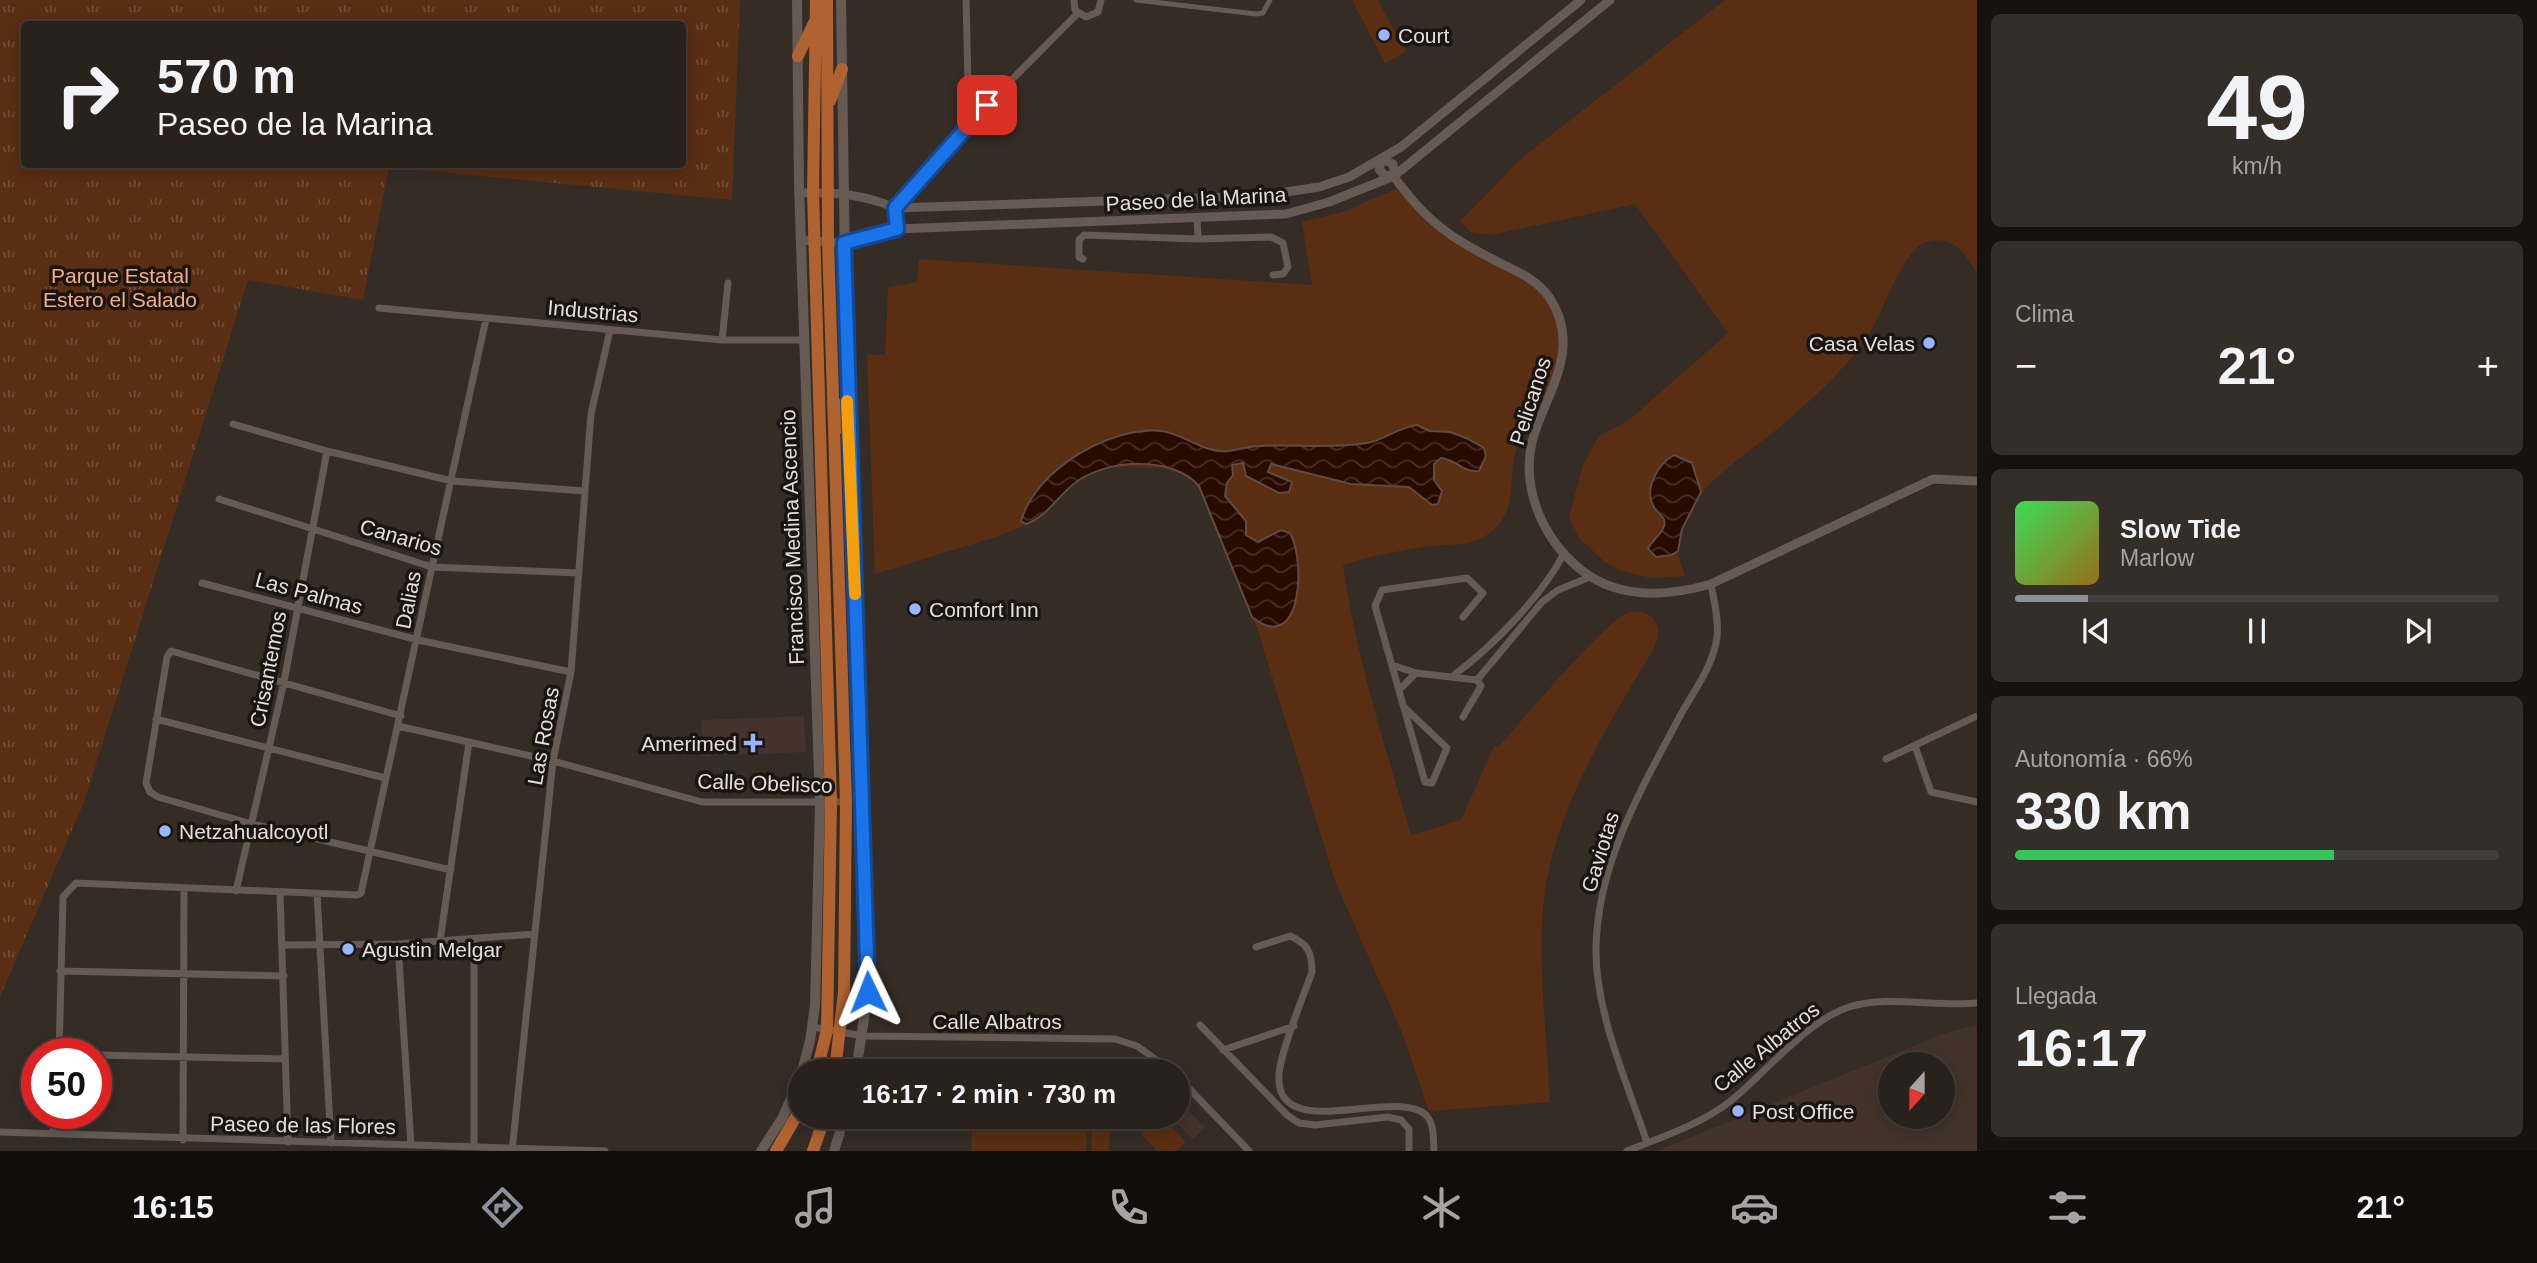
<!DOCTYPE html>
<html lang="es">
<meta charset="utf-8">
<style>
:root{--surface:#28211c;--page:#342e29;--text:#f1f3f6;--muted:#a5a3a3;--line:#443e3b;--accent:#8c9099}
body{margin:0;font-family:Helvetica,sans-serif;background:var(--page);color:var(--text);height:100vh;display:flex;flex-direction:column;font-size:26px;white-space:nowrap}
*{box-sizing:border-box;margin:0}
p{font-size:23px;color:var(--muted)}
.icon{flex:none;width:38px;height:38px;fill:none;stroke:currentColor;stroke-width:2;stroke-linecap:round;stroke-linejoin:round}
.map{position:relative;flex:1;overflow:hidden}
.drawer{display:flex;flex-direction:column;gap:14px;padding:14px;background:#16120f;width:560px}
.drawer>*{flex:none}
.banner{position:absolute;left:21px;top:21px;width:665px;height:147px;border-radius:7px;box-shadow:0 4px 18px #0003,0 0 0 2px var(--line);background:#28211c;color:var(--text);overflow:hidden}
.needle{width:46px;rotate:201deg}
.fabs{position:absolute;left:1878px;top:1052px;display:grid;gap:14px}
.fabs a{display:grid;place-items:center;width:77px;height:77px;border-radius:50%;background:var(--surface);box-shadow:0 4px 18px #0003,0 0 0 2px var(--line);font-size:35px}
.speed{position:absolute;left:21px;top:1038px;display:flex;gap:14px;font-size:35px;font-weight:700;text-align:center}
.speed>*{display:grid;place-content:center;width:91px;height:91px;border-radius:50%;background:var(--surface);box-shadow:0 4px 18px #0003,0 0 0 2px var(--line);line-height:1}
.speed .limit{border:10px solid #d22;background:#fff;color:#111}
.pin{position:absolute;display:grid;place-items:center;width:60px;height:60px;color:#fff;margin:-30px;border-radius:14px;box-shadow:0 4px 10px #0006}
.me{position:absolute;width:77px;margin:-38px;rotate:358deg;stroke-linejoin:round;filter:drop-shadow(0 0 5px #0008)}
.turn{display:flex;align-items:center;gap:24px;height:147px;padding:0 21px;font-size:32px}
.turn .icon{width:91px;height:91px;stroke-width:2.5}
.turn b{display:block;font-size:49px;line-height:60px}
.big{font-size:52px;font-weight:700;line-height:1.1}
.drawer .card{flex:1;display:flex;flex-direction:column;justify-content:center;gap:10px;min-width:0;padding:0 24px;border-radius:10px;background:var(--page)}
.drawer .dial{align-items:center;gap:0}
.dial b{font-size:91px;line-height:1}
.song{display:flex;align-items:center;gap:21px}
.cover{width:84px;height:84px;border-radius:10px;background:linear-gradient(135deg,hsl(130 70% 55%),hsl(40 70% 35%))}
.played{height:7px;border-radius:4px;background:linear-gradient(90deg,var(--accent) 15%,var(--line) 15%)}
.keys{display:flex;justify-content:space-around;direction:ltr}
.heat{display:flex;justify-content:space-between;align-items:center;font-size:38px;direction:ltr}
.charge{height:10px;border-radius:5px;background:linear-gradient(90deg,#34c759 66%,var(--line) 0)}
.trip{position:absolute;left:788px;top:1059px;width:402px;height:70px;border-radius:35px;background:var(--surface);box-shadow:0 4px 18px #0003,0 0 0 2px var(--line);font-weight:700;line-height:70px;text-align:center}
.tab-bar{display:flex;height:112px;justify-content:space-around;align-items:center;background:#100d0b;color:var(--muted)}
.tab-bar .icon{width:49px;height:49px}
.tab-bar .selected{color:var(--accent)}
.tab-bar b{font-size:32px;color:var(--text)}
main{display:flex;flex:1;min-height:0}
.map>svg:first-child{display:block}
.built{fill:#43332b;fill-rule:evenodd}
.grass{fill:#5a2e13}
.park{fill:url(#park-tufts);fill-rule:evenodd}
.water{fill:url(#water-waves);stroke:#604a41;stroke-width:2}
.lines{fill:none;stroke-linecap:round;stroke-linejoin:round}
.pedestrian{stroke:#655a54;stroke-width:5}
.minor{stroke:#655a54;stroke-width:7}
.tertiary{stroke:#655a54;stroke-width:9}
.secondary{stroke:#655a54;stroke-width:10}
.trunk{stroke:#b06331;stroke-width:12}
.route-casing{stroke:#114b97;stroke-width:18}
.route{stroke:#1a73e8;stroke-width:12}
.slow{stroke:#f59e0b;stroke-width:12}
.poi-dot{fill:#97b6fd;stroke:#1a1513;stroke-width:2.5}
.labels{text-anchor:middle;dominant-baseline:central;stroke-width:7;stroke-linejoin:round;paint-order:stroke}
.poi-label{font-size:21px;fill:#e4deda;stroke:#1a1513;text-anchor:start}
.street-label{font-size:21px;fill:#e4deda;stroke:#1a1513}
.park-label{font-size:21px;fill:#f4ad85;stroke:#1a1513}
</style>
<main>
<div class="map">
<svg width="1977" height="1151" viewBox="0 0 1977 1151">
<defs>
<pattern id="park-tufts" width="24" height="20" patternUnits="userSpaceOnUse" patternTransform="scale(1.75)"><rect width="24" height="20" fill="#5a2e13"/><path d="M3 7l-1-3M5 7V3M7 7l1-3M15 17l-1-3M17 17v-4M19 17l1-3" fill="none" stroke="#724c35"/></pattern>
<pattern id="water-waves" width="16" height="10" patternUnits="userSpaceOnUse" patternTransform="scale(1.75)"><rect width="16" height="10" fill="#280b00"/><path d="M0 5q4-4 8 0t8 0" fill="none" stroke="#472e25"/></pattern>
</defs>
<rect width="100%" height="100%" fill="#352c26"/>
<path class="built" d="M804,716L806,752L702,756L701,720Z
M1977,1025V1151H1657L1945,1033ZM1890,1064H1942V1116H1890Z
M1069,1057L1070,1071H1012V1058Z
M1178,1101L1205,1127L1193,1139L1170,1117L1178,1116Z"/>
<path class="grass" d="M1352,0H1378L1406,52L1385,63Z
M1725,0H1977V274C1966,253 1951,233 1924,243C1902,252 1882,316 1867,337C1845,370 1812,399 1782,425C1747,455 1674,496 1678,551C1678,559 1683,569 1685,576L1651,578L1619,570L1605,562L1579,538L1569,517L1583,465L1598,437L1629,420L1728,333L1635,204L1491,235L1471,232L1460,221L1524,156Z
M1396,189C1425,216 1458,235 1491,256C1510,269 1531,280 1545,298C1556,312 1565,336 1562,353C1555,386 1531,413 1518,444C1505,476 1523,516 1482,538C1466,546 1448,544 1431,546C1401,550 1371,556 1343,565C1356,657 1385,746 1411,835L1461,820L1494,746L1498,748C1530,711 1561,673 1596,639C1605,630 1614,620 1625,614C1635,610 1648,611 1654,620C1662,630 1658,639 1653,650C1608,725 1554,810 1544,899C1537,965 1547,1035 1550,1102L1429,1111L1401,1030L1335,881L1258,631L1204,497L1190,476L1174,469L1108,466L1078,480L1036,521L999,536L875,574L867,355H885L888,287L917,282L919,259L1312,285L1302,222L1343,212Z
M972,1117H1088L1086,1151H971Z
M1156,1117H1162L1186,1142L1176,1151H1157L1141,1134Z
M1092,1122H1109V1151H1091Z"/>
<path class="park" d="M0,0H740L732,200L389,167L363,300L248,280L84,802L0,997ZM24,24H682V164H24Z"/>
<path class="water" d="M1417,425L1429,431L1450,432L1466,438L1484,448L1486,456L1479,471C1463,473 1457,460 1441,458L1434,464V480L1442,491L1438,504L1432,505L1409,487L1351,484L1271,464L1268,472L1292,482L1289,492L1279,493L1246,476L1243,463L1232,465L1233,475L1227,483L1225,496L1246,521V535L1258,542L1281,530L1290,533C1306,561 1302,657 1252,617L1199,486C1173,456 1111,459 1079,480C1059,493 1049,516 1026,524L1021,521C1036,469 1110,426 1162,431C1184,434 1205,454 1228,451C1238,450 1249,446 1260,446C1295,444 1331,449 1367,443C1384,440 1399,427 1417,425Z
M1674,455L1692,463L1701,492L1682,529L1678,551L1671,555L1656,557L1648,549C1652,540 1662,534 1664,526C1667,517 1657,513 1654,507C1643,489 1658,464 1674,455Z"/>
<g class="lines">
<path class="pedestrian" d="M1136,0L1256,14L1263,13L1270,0"/>
<path class="minor" d="M966,0L969,123
M1074,0L1075,10L1086,17L1098,12L1101,0
M1197,218L1198,239L1271,237L1283,243L1288,267L1283,274L1273,275
M897,229L895,208L969,123L1078,13
M1083,259L1079,257V240L1084,235L1198,239
M379,308L722,340H804
M722,340L728,283
M233,424L327,451L452,481L584,491
M219,499L432,567L579,573
M202,583L418,640L571,672
M1392,665L1416,673L1477,680
M1454,675C1492,647 1541,597 1563,555
M1477,680L1542,602L1558,590L1590,577
M1400,689L1416,673
M1405,708L1447,748L1432,783L1425,782L1375,606L1382,590L1467,578L1483,593L1463,617
M401,716L171,651L167,657L146,783L150,792L158,797L252,824L451,870
M1463,717L1481,686L1477,680
M156,719L385,778
M398,726L553,761L702,802H846
M1915,746L1931,792L1977,802
M1886,759L1977,716
M236,891L284,682L327,451
M280,892L288,1142
M317,893L331,1143
M474,940V1147
M440,941L469,742
M398,944L411,1145
M283,945L398,944L535,934
M1256,947L1290,936C1308,944 1312,952 1312,972C1303,997 1281,1050 1279,1074C1274,1146 1396,1086 1426,1115C1435,1125 1433,1139 1434,1151
M60,971L284,976
M1200,1025L1287,1115L1299,1123L1315,1125L1388,1117L1401,1120L1409,1129V1151
M813,1027L863,1036L1115,1039L1137,1046L1172,1071
M1223,1050L1294,1026
M59,1054L63,897L76,883L357,895L361,893L486,319
M96,1055L285,1059
M1178,1077L1249,1151
M53,1131L55,1113
M0,1132L605,1151
M183,1140L184,889
M1647,1143C1627,1081 1595,1013 1596,947C1598,861 1642,788 1681,714C1694,691 1714,664 1717,637C1719,620 1714,601 1711,584
M512,1151L553,761L571,672L591,414L610,330
M1627,1151C1662,1137 1702,1124 1732,1100C1766,1072 1808,1020 1849,1007C1888,995 1936,1007 1977,1003"/>
<path class="tertiary" d="M1394,176L1384,175L1379,169L1382,159L1393,164C1394,168 1394,171 1394,175C1395,181 1405,190 1409,196C1438,231 1463,244 1502,264C1519,272 1538,281 1549,297C1581,345 1551,386 1535,432C1518,483 1541,537 1580,569C1618,600 1666,597 1711,584L1933,479L1977,481
M799,193C833,192 864,194 895,208L1259,196L1319,187L1349,177L1401,147L1581,0
M801,240L844,243L897,229L1286,214L1329,202L1394,176L1610,0"/>
<path class="secondary" d="M797,0L799,185L820,803L815,1005L810,1041L802,1071
M841,0L847,395L868,992L856,1071
M761,1151L783,1117L800,1077
M834,1151L845,1116"/>
<path class="trunk" d="M816,0L813,192L831,803L827,1030L817,1071
M827,0L828,242L846,802L844,992L835,1071
M798,56L815,21
M830,101L842,69
M836,430L847,395
M776,1151L800,1110
M813,1151L825,1116"/>
</g>
<g class="lines">
<g class="route-casing">
<path id="route" d="M868,992L844,243L897,229L895,208L987,105"/>
</g>
<use href="#route" class="route"/>
<path class="slow" d="M847,401L855,594"/>
</g>
<g class="poi-dot">
<circle cx="1384" cy="35" r="7"/>
<circle cx="1929" cy="343" r="7"/>
<circle cx="915" cy="609" r="7"/>
<path d="M749.5 732.5h7v7h7v7h-7v7h-7v-7h-7v-7h7z"/>
<circle cx="165" cy="831" r="7"/>
<circle cx="348" cy="949" r="7"/>
<circle cx="1738" cy="1111" r="7"/>
</g>
<g class="labels">
<g class="poi-label">
<text x="1398" y="35">Court</text>
<text x="1915" y="343" text-anchor="end">Casa Velas</text>
<text x="929" y="609">Comfort Inn</text>
<text x="737" y="743" text-anchor="end">Amerimed</text>
<text x="179" y="831">Netzahualcoyotl</text>
<text x="362" y="949">Agustin Melgar</text>
<text x="1752" y="1111">Post Office</text>
</g>
<g class="street-label">
<text transform="translate(1196 199) rotate(-3)">Paseo de la Marina</text>
<text transform="translate(593 311) rotate(5)">Industrias</text>
<text transform="translate(1530 401) rotate(-72)">Pelicanos</text>
<text transform="translate(401 537) rotate(16)">Canarios</text>
<text transform="translate(792 537) rotate(-92)">Francisco Medina Ascencio</text>
<text transform="translate(309 593) rotate(15)">Las Palmas</text>
<text transform="translate(408 600) rotate(-79)">Dalias</text>
<text transform="translate(268 669) rotate(-79)">Crisantemos</text>
<text transform="translate(543 736) rotate(-80)">Las Rosas</text>
<text transform="translate(765 783) rotate(2)">Calle Obelisco</text>
<text transform="translate(1600 852) rotate(-73)">Gaviotas</text>
<text x="997" y="1021">Calle Albatros</text>
<text transform="translate(1766 1047) rotate(-39)">Calle Albatros</text>
<text transform="translate(303 1125) rotate(1)">Paseo de las Flores</text>
</g>
<g class="park-label">
<text x="120" y="275">Parque Estatal<tspan x="120" dy="24">Estero el Salado</tspan></text>
</g>
</g>
</svg>
<div class="fabs">
<a><svg class="needle" viewBox="-14 -14 28 28"><path d="M0-13l5 13h-10z" fill="#e53935"/><path d="M0 13l5-13h-10z" fill="#a5a3a3"/></svg></a>
</div>
<div class="speed"><div class="limit">50</div></div>
<div class="pin" style="left:987px;top:105px;background:#d93025"><svg class="icon" aria-label="arrive" viewBox="0 0 24 24"><path d="M6 21V4h12l-3 4 3 4H6"/></svg></div>
<svg class="me" style="left:868px;top:992px" viewBox="-20 -20 40 40"><path d="M0-17L14 15 0 8-14 15z" fill="#1a73e8" stroke="#fff" stroke-width="4"/></svg>
<div class="trip">16:17 · 2 min · 730 m</div>
<div class="banner">
<div class="turn"><svg class="icon" aria-label="right" viewBox="0 0 24 24"><path d="M7 20v-9h11M14 6l5 5-5 5"/></svg><div><b>570 m</b>Paseo de la Marina</div></div>
</div>
</div>
<section class="drawer">
<div class="card dial"><b>49</b><p>km/h</p></div>
<div class="card"><p>Clima</p>
<div class="heat"><a>−</a><b class="big">21°</b><a>+</a></div>
</div>
<div class="card">
<div class="song"><i class="cover"></i><div><b>Slow Tide</b><p>Marlow</p></div></div>
<div class="played"></div>
<div class="keys"><svg class="icon" aria-label="previous" viewBox="0 0 24 24"><path d="M18 5L8 12l10 7zM5 5v14"/></svg><svg class="icon" aria-label="pause" viewBox="0 0 24 24"><path d="M8 5v14M16 5v14"/></svg><svg class="icon" aria-label="next" viewBox="0 0 24 24"><path d="M6 5l10 7-10 7zM19 5v14"/></svg></div>
</div>
<div class="card"><p>Autonomía · 66%</p><b class="big">330 km</b><div class="charge"></div></div>
<div class="card"><p>Llegada</p><b class="big">16:17</b></div>
</section>
</main>
<nav class="tab-bar">
<b>16:15</b>
<svg class="icon selected" aria-label="directions" viewBox="0 0 24 24"><path d="M12 3l9 9-9 9-9-9zM9 14v-3h6M13 9l2 2-2 2"/></svg>
<svg class="icon" aria-label="music" viewBox="0 0 24 24"><path d="M9 18V5l10-2v13"/><circle cx="6" cy="18" r="3"/><circle cx="16" cy="16" r="3"/></svg>
<svg class="icon" aria-label="phone" viewBox="0 0 24 24"><path d="M5 4h4l2 5-3 2q2 4 5 5l2-3 5 2v4C11 20 4 13 5 4z"/></svg>
<svg class="icon" aria-label="climate" viewBox="0 0 24 24"><path d="M12 3v18M4 7l16 10M4 17L20 7"/></svg>
<svg class="icon" aria-label="car" viewBox="0 0 24 24"><path d="M5 17H2v-5l4-1 3-4h7l3 4 3 1v5h-3M9 17h6M6 11h13"/><circle cx="7" cy="17" r="2"/><circle cx="17" cy="17" r="2"/></svg>
<svg class="icon" aria-label="filters" viewBox="0 0 24 24"><path d="M4 7h16M4 17h16"/><circle cx="9" cy="7" r="2"/><circle cx="15" cy="17" r="2"/></svg>
<b>21°</b>
</nav>
